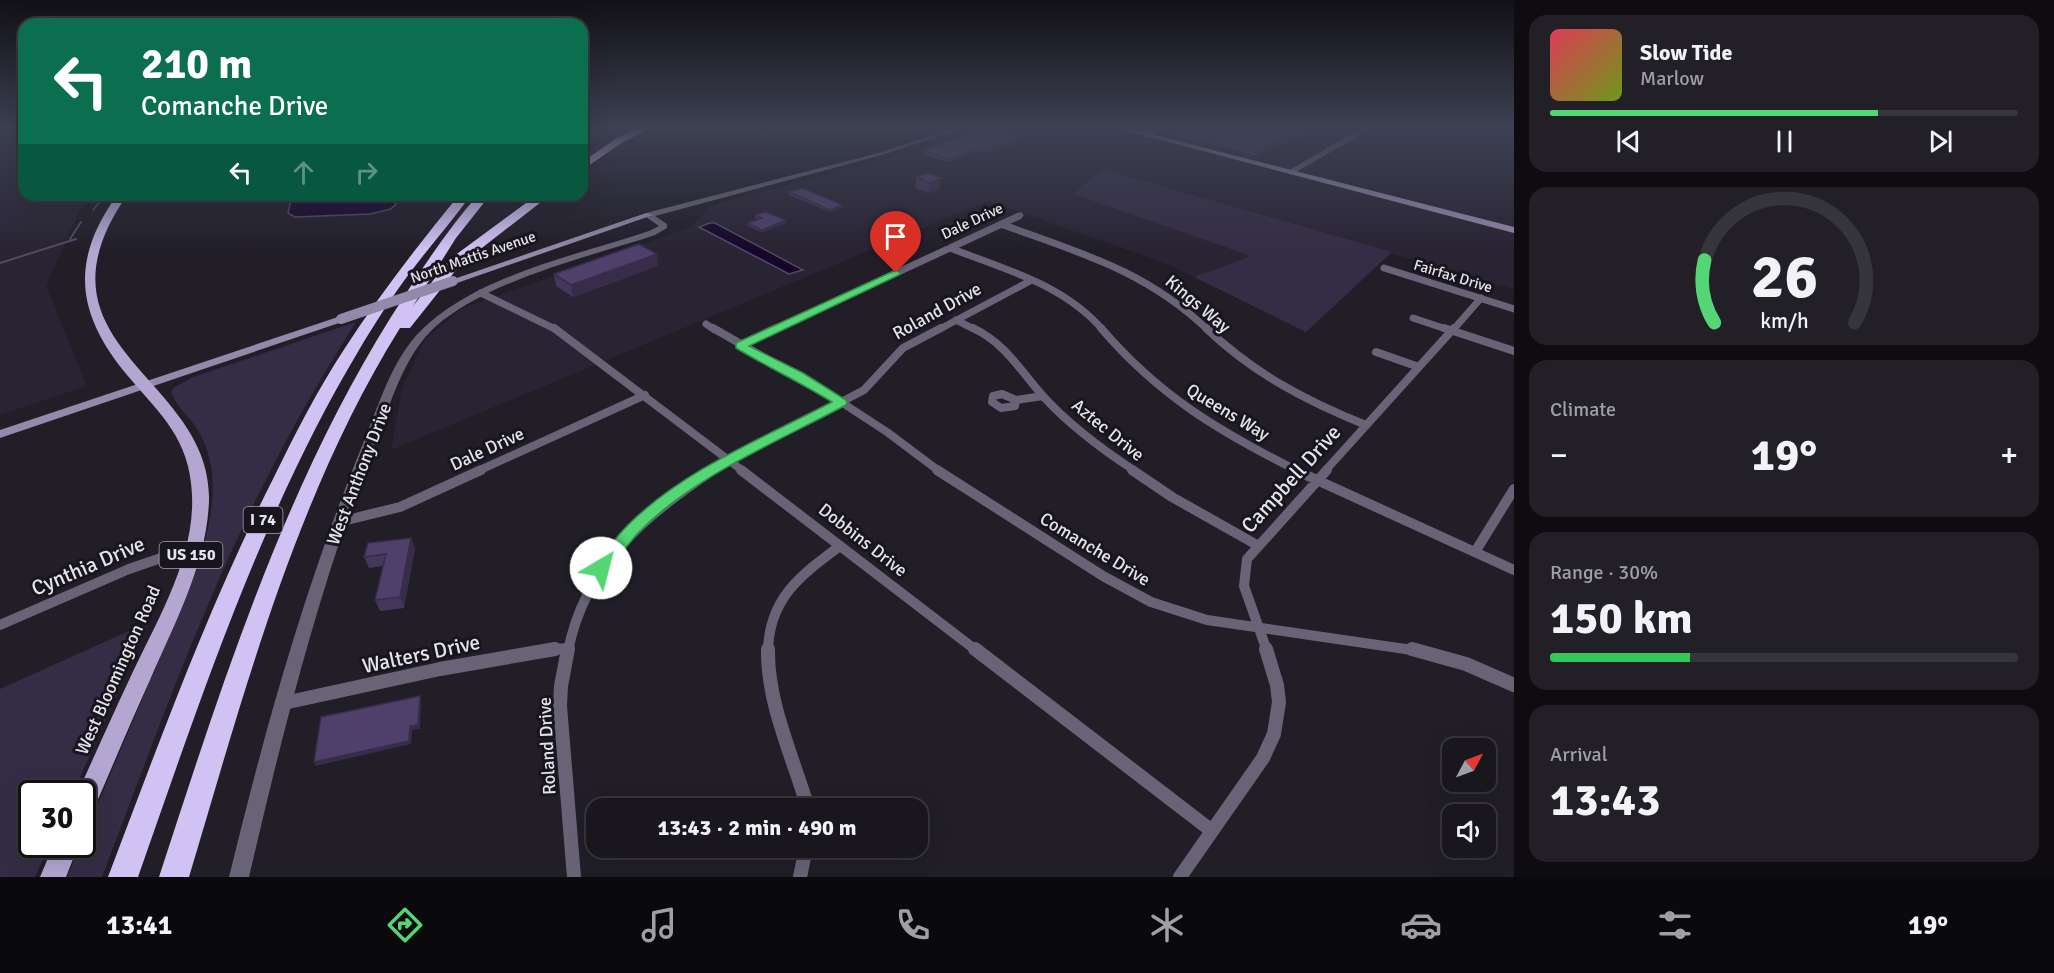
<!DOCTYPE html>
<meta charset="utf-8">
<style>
:root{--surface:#19161e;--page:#221f27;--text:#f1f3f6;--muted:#9f9fa4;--line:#37353c;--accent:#53d673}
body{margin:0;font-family:Signika,sans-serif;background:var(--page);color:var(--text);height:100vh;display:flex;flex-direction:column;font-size:22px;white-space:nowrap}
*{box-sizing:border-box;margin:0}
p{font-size:20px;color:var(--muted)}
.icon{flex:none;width:33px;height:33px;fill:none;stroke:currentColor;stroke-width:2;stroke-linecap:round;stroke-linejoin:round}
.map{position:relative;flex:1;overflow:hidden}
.details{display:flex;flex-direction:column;gap:15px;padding:15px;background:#0e0c10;width:540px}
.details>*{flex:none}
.hud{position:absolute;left:18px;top:18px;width:570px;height:183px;border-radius:18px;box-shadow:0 6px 24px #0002,0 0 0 2px var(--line);background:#0b6e4f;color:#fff;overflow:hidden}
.needle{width:39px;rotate:49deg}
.fabs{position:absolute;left:1442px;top:738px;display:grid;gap:12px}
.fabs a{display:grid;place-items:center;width:54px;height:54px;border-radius:12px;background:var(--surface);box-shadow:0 6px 24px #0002,0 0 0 2px var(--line);font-size:30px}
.speed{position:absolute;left:18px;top:780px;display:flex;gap:12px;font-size:30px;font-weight:700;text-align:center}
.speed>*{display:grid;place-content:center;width:78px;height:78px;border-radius:50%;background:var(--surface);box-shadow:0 6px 24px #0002,0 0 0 2px var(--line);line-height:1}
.speed .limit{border:3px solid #111;border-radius:9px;background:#fff;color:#111}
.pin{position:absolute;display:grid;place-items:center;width:51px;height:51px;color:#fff;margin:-62px -26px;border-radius:50% 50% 50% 0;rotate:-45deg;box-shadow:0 0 6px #0007}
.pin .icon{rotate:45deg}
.me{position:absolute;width:66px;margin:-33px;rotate:37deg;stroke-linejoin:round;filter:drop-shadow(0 0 4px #0008)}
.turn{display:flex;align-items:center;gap:21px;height:126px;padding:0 24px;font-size:27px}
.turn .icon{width:78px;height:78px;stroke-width:2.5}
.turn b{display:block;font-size:42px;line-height:51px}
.lanes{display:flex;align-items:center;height:57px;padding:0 24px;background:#0003;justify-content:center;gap:30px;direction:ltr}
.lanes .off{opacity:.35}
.big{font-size:45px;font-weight:800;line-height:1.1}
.details .widget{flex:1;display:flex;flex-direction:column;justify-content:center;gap:9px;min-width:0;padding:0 21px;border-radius:18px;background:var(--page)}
.details .dial{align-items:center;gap:0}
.dial svg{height:156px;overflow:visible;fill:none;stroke:var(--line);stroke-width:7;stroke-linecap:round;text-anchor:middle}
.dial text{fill:var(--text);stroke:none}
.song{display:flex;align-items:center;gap:18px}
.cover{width:72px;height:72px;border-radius:9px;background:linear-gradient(135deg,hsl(350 70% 55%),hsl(80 70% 35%))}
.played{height:6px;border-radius:3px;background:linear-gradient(90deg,var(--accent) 70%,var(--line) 70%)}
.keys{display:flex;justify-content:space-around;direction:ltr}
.heat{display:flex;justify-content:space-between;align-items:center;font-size:33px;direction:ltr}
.charge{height:9px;border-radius:4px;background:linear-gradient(90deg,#34c759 30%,var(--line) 0)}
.trip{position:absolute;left:586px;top:798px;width:342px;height:60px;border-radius:18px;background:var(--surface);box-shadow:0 6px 24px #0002,0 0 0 2px var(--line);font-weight:800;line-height:60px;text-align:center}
.menu{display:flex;height:96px;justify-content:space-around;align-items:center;background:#0a090c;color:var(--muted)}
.menu .icon{width:42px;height:42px}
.menu .on{color:var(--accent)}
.menu b{font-size:27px;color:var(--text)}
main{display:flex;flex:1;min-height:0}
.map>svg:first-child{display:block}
.built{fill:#292434}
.green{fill:#352d45}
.water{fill:#16062b;stroke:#544965;stroke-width:1.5}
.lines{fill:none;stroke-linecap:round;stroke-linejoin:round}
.stream-far1{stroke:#544965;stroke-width:1.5}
.stream{stroke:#544965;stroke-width:2}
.minor-far4{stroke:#696377;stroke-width:5}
.minor-far3{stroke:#696377;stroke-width:7}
.minor-far2{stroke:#696377;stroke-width:8}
.minor-far1{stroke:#696377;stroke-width:10}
.minor{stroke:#696377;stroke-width:14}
.tertiary{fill:#696377;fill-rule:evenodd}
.secondary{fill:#9389aa;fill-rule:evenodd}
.primary{fill:#b3a7d1;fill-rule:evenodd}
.motorway{fill:#d1c2f4;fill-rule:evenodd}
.secondary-bridge{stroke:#9389aa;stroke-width:10}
.wall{fill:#43375c}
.shaded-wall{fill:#372d4b}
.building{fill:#4e406b;stroke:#372d4b;stroke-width:1.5}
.route{fill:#53d673;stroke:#368b4b;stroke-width:1.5}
.labels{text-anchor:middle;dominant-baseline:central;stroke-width:6;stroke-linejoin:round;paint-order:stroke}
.far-street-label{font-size:15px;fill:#e6e4eb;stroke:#18151e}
.shield{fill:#18151e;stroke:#a8a6ae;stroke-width:1.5}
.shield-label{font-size:16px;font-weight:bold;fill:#e6e4eb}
.street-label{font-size:18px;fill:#e6e4eb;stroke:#18151e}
.near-street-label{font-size:21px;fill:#e6e4eb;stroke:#18151e}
</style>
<main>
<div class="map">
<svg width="1514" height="877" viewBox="0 0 1514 877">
<rect width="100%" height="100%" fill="#211e28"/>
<path class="built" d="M0,128H24V195H98L80,210L46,286L87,386L0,415Z
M982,128H1514V289L1102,169L1074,194L1252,256L1194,277L1162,262L988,201L391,450L402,388L425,340L461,309L691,227L710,206L911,152Z"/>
<path class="green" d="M1102,169L1392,252L1306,332L1194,277L1251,256L1073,194Z
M356,322C327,368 299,415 274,464C205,596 155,738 102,877H67L198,567C210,525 223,476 200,434C193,419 176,408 171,392L173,388L193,377Z
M149,622L73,793L32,794V844L50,845L35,877H0V689Z"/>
<path class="water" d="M292,195H404L391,209L370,214L295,217L288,213Z
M710,223H715L803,270L789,274L699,227Z"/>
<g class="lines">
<path class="stream-far1" d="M93,210L106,195"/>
<path class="stream" d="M70,239L81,222
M0,263L76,239"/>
<path class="minor-far4" d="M1147,135L1163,128
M1291,172L1367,128
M1016,217L1021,215"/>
<path class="minor-far3" d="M1001,224C1080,253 1145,270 1208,330
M950,248C1004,269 1063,284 1103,330
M1384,268L1514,309
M481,293L557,330
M1413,318L1449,330
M956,320L976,330
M706,324L715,330
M773,330L1019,216
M938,330L1030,281
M1453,330L1481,298"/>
<path class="minor-far2" d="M554,328L743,471
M713,328L841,402L887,432L939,471
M973,328C1006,344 1019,369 1042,395C1067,423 1103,450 1135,471
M1101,328C1159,396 1220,432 1298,471
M1206,328C1253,373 1306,401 1366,425
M1444,328L1514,351
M740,345L776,328
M1376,352L1419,367
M1002,394L1016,400L1015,406L1001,408L992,402L993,396Z
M1016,400L1043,396
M478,471L645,395
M711,471L864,390L903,348L941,328
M1325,471L1454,328"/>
<path class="minor-far1" d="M741,470L977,651
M937,470L1103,576L1151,602L1207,620L1419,651
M1132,470L1172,497L1257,545
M1295,470L1514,570
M339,522L400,507L481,470
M1475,552L1514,489
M0,625L129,569L193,547
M541,651L567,648
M568,651C585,565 644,516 713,470
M768,651C769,598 801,575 840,546
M1267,651L1244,586L1247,559L1327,470"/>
<path class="minor" d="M568,649L561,686L560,706L574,877
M768,649C767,703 793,757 808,808
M975,649L1212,831
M1412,649L1466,664L1514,685
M284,703L440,669L555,649
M800,877L806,848
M1180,877L1263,758L1274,734L1279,702L1277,685L1266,649"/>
<path class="tertiary" d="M955,128H964L882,155L655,216L667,224V228L655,235C586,258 490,279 435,327C403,356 391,404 375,443C320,584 283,730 249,877H229C265,729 306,582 364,441C381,400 394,352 429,323C487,273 578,255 649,231L659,226L646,217V213L878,153Z"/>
<path class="secondary" d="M1116,128H1127L1514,227V233Z
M646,213L653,215L457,283L453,284L448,281Z
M341,316L347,319L345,321L0,438V430Z"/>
<path class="primary" d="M117,195H127C22,347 212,376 209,500C207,564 175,622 150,680C129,726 110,772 90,818L82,821V794H77C95,755 112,716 130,678C156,622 195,559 192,495C190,439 161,415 127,375C76,313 70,261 117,195Z
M54,844H79L66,877H40Z"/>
<path class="motorway" d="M638,128H651L623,142L582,170V162L617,138Z
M459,195H471C452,221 431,245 412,270C393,295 375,323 359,350C261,514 201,698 138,877H108C159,743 208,607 273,479C295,434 318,389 345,348C380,294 419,244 459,195Z
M478,195H490L456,238L413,306L450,259L537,195H550L460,265L410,328H400C296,495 245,690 189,877H159C222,684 283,490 391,317C418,275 445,232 478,195Z"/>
<path class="secondary-bridge" d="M341,319L453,281"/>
</g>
<path class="wall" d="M1170,128H1316L1296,139L1293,138L1256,156L1168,133Z
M1020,138L1019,141L984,153L979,151L948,162L923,154V150Z
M928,173L940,189L929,193L915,188L916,177Z
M789,192L843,207L830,212L789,195Z
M755,215L786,223L762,232L748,226V223L758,219L755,218Z
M658,266L573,297L556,286L554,274Z
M415,548L404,608L380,611L375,600L383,566L369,568L364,557Z"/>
<path class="shaded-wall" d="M1306,128H1316L1296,139L1299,132Z
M1295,131L1293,138L1256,156L1259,148Z
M1020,138L1019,141L984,153L985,149Z
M979,148V151L948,162V159Z
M942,178L940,189L929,193L930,183Z
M843,205V207L830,212V210Z
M786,220V223L762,232V230Z
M657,254L658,266L573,297L571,285Z
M411,538L415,548L404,608L400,597Z
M420,696L421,700L420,729L412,730L411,744L316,766L314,762L410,726Z"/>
<path class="building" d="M988,128L1020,138L985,149L979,148L948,159L923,150Z
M1177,128H1306L1299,132L1295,131L1259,148Z
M928,173L942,178L930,183L916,177Z
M802,188L843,205L830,210L789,192Z
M766,212L786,220L762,230L748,223L762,218L755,215Z
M639,244L657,254L571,285L554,274Z
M411,538L400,597L375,600L386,554L364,557L368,543Z
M420,696L418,725L410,726L409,741L314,762L321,717Z"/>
<linearGradient id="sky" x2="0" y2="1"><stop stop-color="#121016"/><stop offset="0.51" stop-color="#3d4153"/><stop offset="1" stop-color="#3d4153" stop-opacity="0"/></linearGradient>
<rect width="1514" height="251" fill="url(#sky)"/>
<path class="route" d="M896,270L901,273L899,275L749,346L803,373L846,400L847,402L846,405C777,442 692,477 638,533C627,545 617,560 607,573H595L593,568L595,564C606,551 616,537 628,525C683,470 763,438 832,402C800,382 767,367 736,348V343Z"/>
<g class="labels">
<g class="far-street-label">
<text transform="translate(972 221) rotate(-25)">Dale Drive</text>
<text transform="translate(473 257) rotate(-19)">North Mattis Avenue</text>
<text transform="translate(1453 276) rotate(17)">Fairfax Drive</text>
</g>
<g class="shield">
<rect x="243.5" y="507" width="39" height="26" rx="4.5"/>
<rect x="159.5" y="542" width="63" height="26" rx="4.5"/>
</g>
<g class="shield-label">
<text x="263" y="520">I 74</text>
<text x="191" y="555">US 150</text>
</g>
<g class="street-label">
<text transform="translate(1198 304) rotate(40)">Kings Way</text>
<text transform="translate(937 311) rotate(-29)">Roland Drive</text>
<text transform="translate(1228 412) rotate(31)">Queens Way</text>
<text transform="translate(1108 430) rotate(39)">Aztec Drive</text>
<text transform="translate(487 449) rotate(-25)">Dale Drive</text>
<text transform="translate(359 474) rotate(-69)">West Anthony Drive</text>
<text transform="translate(863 540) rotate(38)">Dobbins Drive</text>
<text transform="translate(1095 549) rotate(31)">Comanche Drive</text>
<text transform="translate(118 670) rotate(-66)">West Bloomington Road</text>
<text transform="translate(547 746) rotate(-93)">Roland Drive</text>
</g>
<g class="near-street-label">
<text transform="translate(1291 479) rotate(-48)">Campbell Drive</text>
<text transform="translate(88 566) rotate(-23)">Cynthia Drive</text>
<text transform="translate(421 654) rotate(-12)">Walters Drive</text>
</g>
</g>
</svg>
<div class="fabs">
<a><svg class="needle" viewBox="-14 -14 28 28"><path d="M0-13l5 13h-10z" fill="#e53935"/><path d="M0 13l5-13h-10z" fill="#9f9fa4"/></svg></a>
<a><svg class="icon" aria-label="sound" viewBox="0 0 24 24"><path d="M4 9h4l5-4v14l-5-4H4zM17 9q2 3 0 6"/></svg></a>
</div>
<div class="speed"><div class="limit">30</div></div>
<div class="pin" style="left:896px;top:273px;background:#d93025"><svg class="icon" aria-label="arrive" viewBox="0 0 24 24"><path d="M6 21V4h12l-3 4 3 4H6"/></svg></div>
<svg class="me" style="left:601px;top:568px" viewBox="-20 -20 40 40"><circle r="19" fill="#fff"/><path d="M0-13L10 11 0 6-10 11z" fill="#53d673"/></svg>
<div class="trip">13:43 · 2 min · 490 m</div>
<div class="hud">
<div class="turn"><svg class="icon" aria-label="left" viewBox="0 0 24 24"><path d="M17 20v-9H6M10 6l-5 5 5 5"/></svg><div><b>210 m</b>Comanche Drive</div></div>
<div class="lanes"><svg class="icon" aria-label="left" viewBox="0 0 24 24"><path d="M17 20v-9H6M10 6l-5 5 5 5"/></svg><svg class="icon off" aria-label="ahead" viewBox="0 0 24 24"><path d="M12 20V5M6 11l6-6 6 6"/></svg><svg class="icon off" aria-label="right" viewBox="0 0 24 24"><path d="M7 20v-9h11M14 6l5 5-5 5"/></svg></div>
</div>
</div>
<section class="details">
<div class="widget">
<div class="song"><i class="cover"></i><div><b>Slow Tide</b><p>Marlow</p></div></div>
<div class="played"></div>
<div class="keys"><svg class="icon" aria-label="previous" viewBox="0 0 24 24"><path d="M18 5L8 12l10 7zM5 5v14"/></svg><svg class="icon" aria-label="pause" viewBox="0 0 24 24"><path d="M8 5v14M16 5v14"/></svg><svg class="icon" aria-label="next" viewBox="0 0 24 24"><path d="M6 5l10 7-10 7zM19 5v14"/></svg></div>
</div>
<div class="widget dial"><svg viewBox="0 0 100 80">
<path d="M14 69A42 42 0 1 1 86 69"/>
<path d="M14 69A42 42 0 0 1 9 37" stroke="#53d673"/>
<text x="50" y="56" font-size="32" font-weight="700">26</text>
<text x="50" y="72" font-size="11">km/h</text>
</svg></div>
<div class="widget"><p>Climate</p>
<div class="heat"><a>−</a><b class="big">19°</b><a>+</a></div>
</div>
<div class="widget"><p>Range · 30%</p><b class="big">150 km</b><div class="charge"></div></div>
<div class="widget"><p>Arrival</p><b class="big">13:43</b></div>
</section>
</main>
<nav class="menu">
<b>13:41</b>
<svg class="icon on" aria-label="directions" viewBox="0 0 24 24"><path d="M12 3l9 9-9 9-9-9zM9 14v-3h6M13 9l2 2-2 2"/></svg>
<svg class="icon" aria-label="music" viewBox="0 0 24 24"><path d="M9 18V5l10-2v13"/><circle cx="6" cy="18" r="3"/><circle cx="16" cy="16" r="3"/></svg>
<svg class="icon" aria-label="phone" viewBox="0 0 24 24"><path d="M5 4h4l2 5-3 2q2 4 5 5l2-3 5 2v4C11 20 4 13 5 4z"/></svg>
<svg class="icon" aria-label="climate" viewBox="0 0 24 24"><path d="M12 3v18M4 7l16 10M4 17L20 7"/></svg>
<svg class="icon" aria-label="car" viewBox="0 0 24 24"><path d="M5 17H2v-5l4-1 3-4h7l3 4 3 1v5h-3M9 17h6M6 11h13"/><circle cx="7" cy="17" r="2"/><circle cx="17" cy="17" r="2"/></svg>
<svg class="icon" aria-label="filters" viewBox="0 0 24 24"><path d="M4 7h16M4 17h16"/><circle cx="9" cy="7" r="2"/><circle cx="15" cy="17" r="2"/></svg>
<b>19°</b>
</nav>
